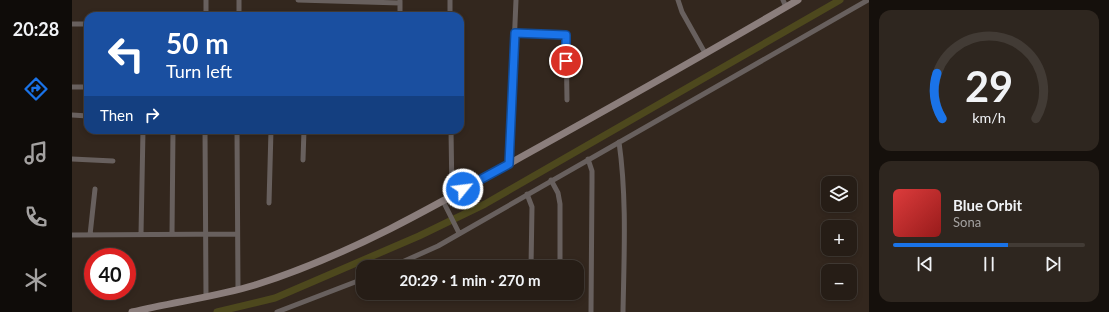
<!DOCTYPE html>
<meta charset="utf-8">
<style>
:root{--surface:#261d16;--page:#2e261f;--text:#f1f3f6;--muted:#a4a2a1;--line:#423b35;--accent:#1a73e8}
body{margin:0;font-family:Lato,sans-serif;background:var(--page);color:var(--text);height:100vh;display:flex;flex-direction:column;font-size:15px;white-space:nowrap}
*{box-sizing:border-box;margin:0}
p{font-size:13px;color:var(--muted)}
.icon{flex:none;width:22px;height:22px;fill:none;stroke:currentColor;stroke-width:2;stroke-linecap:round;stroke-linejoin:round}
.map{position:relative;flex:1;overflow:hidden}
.drawer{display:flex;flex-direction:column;gap:10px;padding:10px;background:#15100c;width:240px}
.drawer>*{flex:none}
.guide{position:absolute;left:12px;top:12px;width:380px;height:122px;border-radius:12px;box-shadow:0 2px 6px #0003,0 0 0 1px var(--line);background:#1a4fa0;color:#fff;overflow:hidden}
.fabs{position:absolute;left:749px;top:176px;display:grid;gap:8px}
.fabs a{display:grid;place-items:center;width:36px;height:36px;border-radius:8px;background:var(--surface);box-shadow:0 2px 6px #0003,0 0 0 1px var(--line);font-size:20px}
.speed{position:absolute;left:12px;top:248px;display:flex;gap:8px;font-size:20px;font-weight:700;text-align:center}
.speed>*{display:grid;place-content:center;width:52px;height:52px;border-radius:50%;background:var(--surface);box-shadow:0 2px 6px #0003,0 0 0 1px var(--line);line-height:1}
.speed .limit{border:6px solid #d22;background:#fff;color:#111}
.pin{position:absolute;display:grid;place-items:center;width:34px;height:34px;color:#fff;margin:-17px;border:2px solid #fff;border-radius:50%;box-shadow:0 1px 4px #0007}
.me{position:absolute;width:44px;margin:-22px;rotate:61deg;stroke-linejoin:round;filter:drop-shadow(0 0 3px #0008)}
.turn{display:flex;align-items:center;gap:14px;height:84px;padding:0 16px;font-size:18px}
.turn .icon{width:52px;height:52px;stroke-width:2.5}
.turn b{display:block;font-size:28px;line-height:34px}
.then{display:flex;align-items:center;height:38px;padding:0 16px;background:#0003;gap:8px;font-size:15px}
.drawer .card{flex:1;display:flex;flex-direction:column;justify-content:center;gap:6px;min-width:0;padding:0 14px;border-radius:12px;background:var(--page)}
.drawer .dial{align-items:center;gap:0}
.dial svg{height:104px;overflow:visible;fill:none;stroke:var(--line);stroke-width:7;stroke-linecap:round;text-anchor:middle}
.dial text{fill:var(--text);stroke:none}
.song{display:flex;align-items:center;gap:12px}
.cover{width:48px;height:48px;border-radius:6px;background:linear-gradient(135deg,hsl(0 70% 55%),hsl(0 70% 35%))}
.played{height:4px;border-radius:2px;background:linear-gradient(90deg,var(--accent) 60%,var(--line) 60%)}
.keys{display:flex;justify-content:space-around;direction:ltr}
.trip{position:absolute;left:284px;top:260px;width:228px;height:40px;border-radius:12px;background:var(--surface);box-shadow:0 2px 6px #0003,0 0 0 1px var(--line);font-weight:700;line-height:40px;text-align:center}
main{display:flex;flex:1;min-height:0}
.tabs{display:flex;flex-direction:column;width:72px;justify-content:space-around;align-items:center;background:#0f0c09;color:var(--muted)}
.tabs .icon{width:28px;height:28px}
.tabs .selected{color:var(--accent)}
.tabs b{font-size:18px;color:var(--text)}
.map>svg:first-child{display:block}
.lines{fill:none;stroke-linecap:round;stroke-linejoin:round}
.canal{stroke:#4d481d;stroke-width:7}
.street{stroke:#68605e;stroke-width:5}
.secondary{stroke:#8b7e7c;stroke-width:7}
.route-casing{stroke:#114b97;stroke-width:10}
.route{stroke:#1a73e8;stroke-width:7}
</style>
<main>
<nav class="tabs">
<b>20:28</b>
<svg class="icon selected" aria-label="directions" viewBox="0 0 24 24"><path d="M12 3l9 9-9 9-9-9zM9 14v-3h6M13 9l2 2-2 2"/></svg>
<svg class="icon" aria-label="music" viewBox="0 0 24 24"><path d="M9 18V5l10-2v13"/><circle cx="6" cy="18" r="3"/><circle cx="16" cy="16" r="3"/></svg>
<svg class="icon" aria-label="phone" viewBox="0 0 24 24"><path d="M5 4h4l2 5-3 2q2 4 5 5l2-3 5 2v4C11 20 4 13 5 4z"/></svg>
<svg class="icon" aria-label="climate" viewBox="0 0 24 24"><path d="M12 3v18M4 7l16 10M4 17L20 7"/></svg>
</nav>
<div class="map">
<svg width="797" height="312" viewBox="0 0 797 312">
<rect width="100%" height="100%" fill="#33271e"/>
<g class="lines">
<path class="canal" d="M145,312L203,298L347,236L413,204L768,0"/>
<path class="street" d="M226,0L328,3
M378,0V16
M606,0L610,12L633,53
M711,0L714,7
M134,16V0
M167,16V0
M328,16V1
M0,24H16
M443,33L494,35L495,100
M0,87H16
M0,115L16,116
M133,130L134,297
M165,130L166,289
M379,130L380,196
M547,142C555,198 552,256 551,312
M0,159L41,161
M516,159L520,171V182L519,312
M231,160L232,130
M437,164L444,0
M479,180L486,193L488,204V267
M455,194L460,207L459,267
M371,201L387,233
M197,203L199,130
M69,234L71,130
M100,234L101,130
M0,235L165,234
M18,235L23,189
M319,267L366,246L796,0
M205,312L291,279"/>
<path class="secondary" d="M60,312C101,302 143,297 183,285C278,255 365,205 451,156C543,105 635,53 726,0"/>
</g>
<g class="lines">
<g class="route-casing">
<path id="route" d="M391,189L437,164L443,33L494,35V61"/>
</g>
<use href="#route" class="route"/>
</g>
</svg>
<div class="fabs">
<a><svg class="icon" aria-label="layers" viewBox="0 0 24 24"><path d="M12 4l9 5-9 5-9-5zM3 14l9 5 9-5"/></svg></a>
<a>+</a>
<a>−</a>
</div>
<div class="speed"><div class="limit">40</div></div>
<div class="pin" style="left:494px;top:61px;background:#d93025"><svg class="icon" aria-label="arrive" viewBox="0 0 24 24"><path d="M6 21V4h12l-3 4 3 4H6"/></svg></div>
<svg class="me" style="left:391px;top:189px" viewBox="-20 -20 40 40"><circle r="17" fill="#1a73e8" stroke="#fff" stroke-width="3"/><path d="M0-11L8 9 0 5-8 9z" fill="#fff"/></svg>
<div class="trip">20:29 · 1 min · 270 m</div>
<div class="guide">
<div class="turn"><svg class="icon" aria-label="left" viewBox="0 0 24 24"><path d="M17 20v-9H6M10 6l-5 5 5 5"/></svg><div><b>50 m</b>Turn left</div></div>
<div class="then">Then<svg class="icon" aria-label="right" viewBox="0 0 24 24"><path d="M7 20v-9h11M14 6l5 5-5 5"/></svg></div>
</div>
</div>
<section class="drawer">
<div class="card dial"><svg viewBox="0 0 100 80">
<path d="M14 69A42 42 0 1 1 86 69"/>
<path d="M14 69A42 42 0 0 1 10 34" stroke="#1a73e8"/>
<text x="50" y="56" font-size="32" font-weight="700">29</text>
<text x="50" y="72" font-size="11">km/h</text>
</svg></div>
<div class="card">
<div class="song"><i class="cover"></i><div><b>Blue Orbit</b><p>Sona</p></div></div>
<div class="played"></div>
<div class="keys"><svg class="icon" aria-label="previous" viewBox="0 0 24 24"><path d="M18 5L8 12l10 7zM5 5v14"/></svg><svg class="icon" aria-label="pause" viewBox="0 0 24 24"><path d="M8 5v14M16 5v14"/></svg><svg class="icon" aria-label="next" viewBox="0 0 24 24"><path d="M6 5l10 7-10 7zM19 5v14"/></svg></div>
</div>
</section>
</main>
